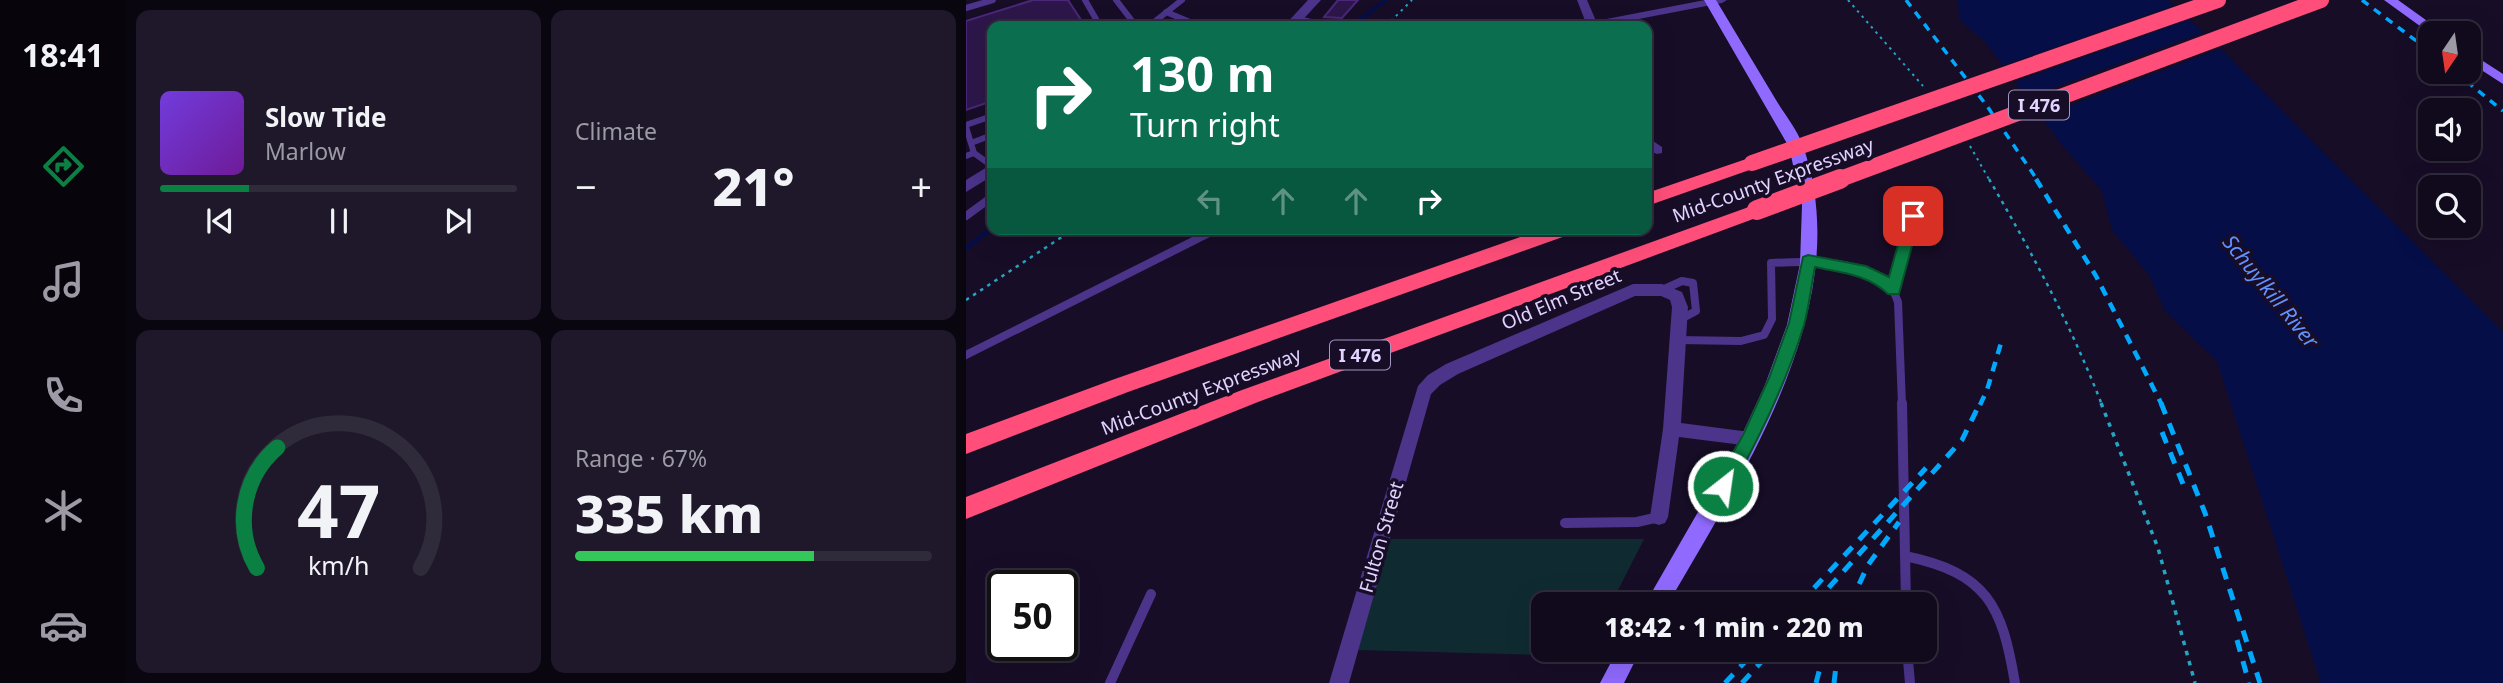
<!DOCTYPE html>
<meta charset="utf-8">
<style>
:root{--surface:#110a1d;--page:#1e182a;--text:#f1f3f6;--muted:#9c9aa4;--line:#302b3b;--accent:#0b8043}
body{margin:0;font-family:"Noto Sans",sans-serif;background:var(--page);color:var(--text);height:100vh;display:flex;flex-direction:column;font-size:26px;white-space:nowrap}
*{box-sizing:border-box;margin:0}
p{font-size:23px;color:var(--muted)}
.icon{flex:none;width:38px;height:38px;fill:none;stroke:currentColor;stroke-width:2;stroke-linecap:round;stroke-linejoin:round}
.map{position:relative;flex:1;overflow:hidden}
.panel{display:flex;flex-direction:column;gap:10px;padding:10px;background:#090610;width:840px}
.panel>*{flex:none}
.hud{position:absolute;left:21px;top:21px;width:665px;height:214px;border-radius:14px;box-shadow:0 7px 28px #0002,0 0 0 2px var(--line);background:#0b6e4f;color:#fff;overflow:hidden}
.needle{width:46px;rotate:193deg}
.fabs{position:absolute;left:1452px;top:21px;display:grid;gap:14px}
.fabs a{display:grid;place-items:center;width:63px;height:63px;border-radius:14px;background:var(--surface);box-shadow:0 7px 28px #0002,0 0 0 2px var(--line);font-size:35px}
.speed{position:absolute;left:21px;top:570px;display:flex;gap:14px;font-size:35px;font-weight:700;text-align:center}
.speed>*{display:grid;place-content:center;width:91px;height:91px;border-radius:50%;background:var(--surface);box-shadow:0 7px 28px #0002,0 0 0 2px var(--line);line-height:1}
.speed .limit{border:4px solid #111;border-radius:10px;background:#fff;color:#111}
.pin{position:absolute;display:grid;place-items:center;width:60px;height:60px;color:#fff;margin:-30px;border-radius:14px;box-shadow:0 4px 10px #0006}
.me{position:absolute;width:77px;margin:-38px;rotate:30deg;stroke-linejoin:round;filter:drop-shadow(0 0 5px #0008)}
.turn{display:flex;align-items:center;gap:24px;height:147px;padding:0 28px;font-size:32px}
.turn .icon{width:91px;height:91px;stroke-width:2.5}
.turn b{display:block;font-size:49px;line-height:60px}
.lanes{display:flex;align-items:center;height:66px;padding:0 28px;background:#0003;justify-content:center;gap:35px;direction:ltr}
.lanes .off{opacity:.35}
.big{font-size:52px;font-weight:800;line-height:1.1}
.panel .tile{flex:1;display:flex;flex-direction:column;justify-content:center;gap:10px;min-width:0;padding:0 24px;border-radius:14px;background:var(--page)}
.panel .dial{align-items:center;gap:0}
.dial svg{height:182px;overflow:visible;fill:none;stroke:var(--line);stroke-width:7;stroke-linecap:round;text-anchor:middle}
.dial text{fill:var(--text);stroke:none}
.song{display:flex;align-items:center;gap:21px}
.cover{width:84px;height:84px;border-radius:10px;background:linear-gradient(135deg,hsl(260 70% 55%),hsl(280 70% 35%))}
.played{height:7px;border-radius:4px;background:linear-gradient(90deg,var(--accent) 25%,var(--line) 25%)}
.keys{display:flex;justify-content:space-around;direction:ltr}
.heat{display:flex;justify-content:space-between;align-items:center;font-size:38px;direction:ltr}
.charge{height:10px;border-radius:5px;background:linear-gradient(90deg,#34c759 67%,var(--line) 0)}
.panel .tiles{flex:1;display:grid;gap:10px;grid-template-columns:repeat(2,1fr)}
.trip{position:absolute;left:565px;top:592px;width:406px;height:70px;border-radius:14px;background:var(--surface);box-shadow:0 7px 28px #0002,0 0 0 2px var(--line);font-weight:800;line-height:70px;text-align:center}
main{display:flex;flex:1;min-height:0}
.menu{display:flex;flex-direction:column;width:126px;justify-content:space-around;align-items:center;background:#07040c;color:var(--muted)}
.menu .icon{width:49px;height:49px}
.menu .active{color:var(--accent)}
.menu b{font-size:32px;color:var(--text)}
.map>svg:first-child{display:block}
.green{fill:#0f2b31}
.water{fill:#050e47}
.pier{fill:#170d27}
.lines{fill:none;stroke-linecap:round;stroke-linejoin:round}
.stream-far1{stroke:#050e47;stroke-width:3.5}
.stream{stroke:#050e47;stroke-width:4.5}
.building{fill:#2d174a;stroke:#4a2778;stroke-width:2}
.path-far2{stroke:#24a6c2;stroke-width:2;stroke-dasharray:2.5 4.5;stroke-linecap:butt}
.path-far1{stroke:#24a6c2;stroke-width:2.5;stroke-dasharray:3.5 5;stroke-linecap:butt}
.path{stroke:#24a6c2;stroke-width:3.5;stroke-dasharray:4.5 6;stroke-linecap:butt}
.service-far2{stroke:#4b348a;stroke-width:6}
.service-far1{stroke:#4b348a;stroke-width:8}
.service{stroke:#4b348a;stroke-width:10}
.minor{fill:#4b348a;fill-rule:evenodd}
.tertiary{fill:#4b348a;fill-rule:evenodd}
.secondary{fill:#906aff;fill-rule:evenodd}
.motorway{fill:#ff4e79;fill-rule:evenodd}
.rail-far2{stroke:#00a9fe;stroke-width:3.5;stroke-dasharray:8 7;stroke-linecap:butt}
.rail-far1{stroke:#00a9fe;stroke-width:4.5;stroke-dasharray:10 8;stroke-linecap:butt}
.rail{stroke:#00a9fe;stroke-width:5;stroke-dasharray:12 10;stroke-linecap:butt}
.motorway-bridge-far1{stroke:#ff4e79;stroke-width:16}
.motorway-bridge{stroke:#ff4e79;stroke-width:20}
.route{fill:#0b8043;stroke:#07532c;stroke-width:2}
.labels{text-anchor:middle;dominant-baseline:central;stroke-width:7;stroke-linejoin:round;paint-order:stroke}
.shield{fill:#170d27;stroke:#a598be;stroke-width:2}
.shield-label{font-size:18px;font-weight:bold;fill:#e2d3ff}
.street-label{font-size:19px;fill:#e2d3ff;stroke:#170d27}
.water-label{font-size:21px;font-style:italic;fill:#6191ff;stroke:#170d27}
</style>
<main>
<nav class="menu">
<b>18:41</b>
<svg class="icon active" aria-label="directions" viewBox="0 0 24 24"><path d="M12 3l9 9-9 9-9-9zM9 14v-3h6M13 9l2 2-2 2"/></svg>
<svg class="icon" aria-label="music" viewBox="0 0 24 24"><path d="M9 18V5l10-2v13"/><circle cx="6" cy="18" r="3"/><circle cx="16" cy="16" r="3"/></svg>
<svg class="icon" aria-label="phone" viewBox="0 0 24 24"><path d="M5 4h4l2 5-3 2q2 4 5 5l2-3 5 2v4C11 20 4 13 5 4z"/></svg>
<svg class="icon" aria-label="climate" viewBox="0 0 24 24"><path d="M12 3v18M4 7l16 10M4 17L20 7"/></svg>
<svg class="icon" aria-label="car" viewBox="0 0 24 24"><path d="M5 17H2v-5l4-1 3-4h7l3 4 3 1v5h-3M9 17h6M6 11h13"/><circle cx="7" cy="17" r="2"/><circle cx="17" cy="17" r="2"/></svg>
</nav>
<section class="panel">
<div class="tiles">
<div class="tile">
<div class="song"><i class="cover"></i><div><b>Slow Tide</b><p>Marlow</p></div></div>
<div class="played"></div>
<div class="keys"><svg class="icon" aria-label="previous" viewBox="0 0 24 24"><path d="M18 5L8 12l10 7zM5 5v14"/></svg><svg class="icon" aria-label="pause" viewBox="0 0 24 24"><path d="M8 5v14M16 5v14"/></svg><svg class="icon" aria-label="next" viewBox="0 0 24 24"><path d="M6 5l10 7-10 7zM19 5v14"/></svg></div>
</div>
<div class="tile"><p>Climate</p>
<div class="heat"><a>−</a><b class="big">21°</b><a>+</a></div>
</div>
<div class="tile dial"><svg viewBox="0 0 100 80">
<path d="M14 69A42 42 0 1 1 86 69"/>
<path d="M14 69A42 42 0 0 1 23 16" stroke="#0b8043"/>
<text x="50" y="56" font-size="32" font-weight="700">47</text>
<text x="50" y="72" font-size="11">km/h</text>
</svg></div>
<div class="tile"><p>Range · 67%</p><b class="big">335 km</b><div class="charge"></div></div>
</div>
</section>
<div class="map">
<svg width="1537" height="683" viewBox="0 0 1537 683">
<rect width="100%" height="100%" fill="#170d27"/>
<path class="green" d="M420,539H678L645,604H578V649H623L619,656L391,650Z"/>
<path class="water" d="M991,0H1202L1251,45L1537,332V683H1355L1251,361L1199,311L1183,275L1146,230L1136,191L1096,145L1020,43L994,20Z"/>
<path class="pier" d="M1212,4L1227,18L1046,83L1033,67Z
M1241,31L1258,47L1071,118L1057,99Z"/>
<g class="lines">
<path class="stream-far1" d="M386,26L420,0"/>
<path class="stream" d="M0,248L26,228"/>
</g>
<path class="building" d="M67,0H102L119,26H26V101L0,110V21Z
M372,0H392L376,18L358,17Z"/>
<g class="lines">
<path class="path-far2" d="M882,0L957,86
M420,26L446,0
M1004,146L1024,181"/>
<path class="path-far1" d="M1023,179C1066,253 1105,325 1136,405
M0,300L108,229"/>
<path class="path" d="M1135,403L1192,548L1229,683"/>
<path class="service-far2" d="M119,0L134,26
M150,0L170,26
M0,8L27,0
M200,12L224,22
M331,19L355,24L352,26
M183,26L216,0
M0,125L26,116
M0,127L8,153
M5,143L26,135
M0,156L8,153L26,166"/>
<path class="service-far1" d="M0,216L26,197
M696,290L716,281L727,283L730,311L713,320
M927,290L947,216
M712,340L775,341L798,335L806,319L805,263C843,261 918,257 932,302L936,405
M0,355L251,229"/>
<path class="service" d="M936,403L940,604
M599,523L671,522L693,517
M939,556C1022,573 1036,606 1049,683
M941,649L944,683
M144,683L185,594"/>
<path class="minor" d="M611,0H621L630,21L739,0H761L756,3L636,26H615L620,23Z
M681,137L696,147V153L691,154L681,150Z
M667,284H696L716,292L722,307L715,423L784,432L790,434L793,439L790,444L784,446L713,437L702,517L699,523L693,525L687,523L684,517L697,429L706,307L704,300L695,296H669L492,374L474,385L465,394L383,683H363L452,386L462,375L480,364Z"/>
<path class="tertiary" d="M342,0H355L331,26H318Z
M26,164V176L0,192V180Z"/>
<path class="secondary" d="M738,0H750C770,33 790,67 810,100C819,115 831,129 837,146C892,303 777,473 702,604H679L774,439L799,385L821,325L834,264L836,205L823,147Z
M1418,0H1432L1478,33L1465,34Z
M1503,52L1537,74V84L1503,62Z
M652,649H675L658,683H634Z"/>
<path class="motorway" d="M786,157L792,159L795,163L792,167L681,206V193Z
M791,204L798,205L800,210L798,215L292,402L0,519V497L276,390Z
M577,229H607L605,234L162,392L0,454V434L146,380Z"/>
<path class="rail-far2" d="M940,0L1021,106L1072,181
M1396,0L1465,52
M1489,72L1537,111"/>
<path class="rail-far1" d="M1070,179L1130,276L1196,405
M1014,405L1021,390L1035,343"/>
<path class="rail" d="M1195,403L1239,513L1294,683
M1196,432L1217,484
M833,604L960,468
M848,604L996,440L1014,403
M884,604L902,565L933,522
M1271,640L1283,683
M759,683L791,649
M776,683L807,649
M850,683L859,649
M868,683L872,649"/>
<path class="motorway-bridge-far1" d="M786,163L1252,0
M869,181L1355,0"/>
<path class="motorway-bridge" d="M791,210L874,179"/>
</g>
<path class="route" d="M947,211L954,216L933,294H922C901,274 876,273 849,267C845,286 843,307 838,325C820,384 793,439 763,492L757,494L751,492L748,486L777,435L803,378L823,323L837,257L842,255L900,266L923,277L940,216Z"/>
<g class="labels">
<g class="shield">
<rect x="1043" y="90.5" width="60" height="29" rx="5"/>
<rect x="364" y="340.5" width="60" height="29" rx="5"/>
</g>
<g class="shield-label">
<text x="1073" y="105">I 476</text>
<text x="394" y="355">I 476</text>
</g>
<g class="street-label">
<text transform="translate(807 180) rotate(-20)">Mid-County Expressway</text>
<text transform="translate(595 299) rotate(-23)">Old Elm Street</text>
<text transform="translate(235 391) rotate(-21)">Mid-County Expressway</text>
<text transform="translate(415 537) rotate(-74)">Fulton Street</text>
</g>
<g class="water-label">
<text transform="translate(1305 291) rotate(51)">Schuylkill River</text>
</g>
</g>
</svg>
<div class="fabs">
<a><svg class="needle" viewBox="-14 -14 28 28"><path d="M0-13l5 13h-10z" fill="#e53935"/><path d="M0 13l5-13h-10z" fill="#9c9aa4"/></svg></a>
<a><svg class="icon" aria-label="sound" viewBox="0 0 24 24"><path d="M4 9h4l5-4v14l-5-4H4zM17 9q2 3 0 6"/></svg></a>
<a><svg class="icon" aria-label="search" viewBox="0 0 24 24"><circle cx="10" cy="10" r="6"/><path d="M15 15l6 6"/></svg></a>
</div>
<div class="speed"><div class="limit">50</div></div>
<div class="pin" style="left:947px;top:216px;background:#d93025"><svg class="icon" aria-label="arrive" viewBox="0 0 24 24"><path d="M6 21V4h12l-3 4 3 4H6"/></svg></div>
<svg class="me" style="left:757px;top:486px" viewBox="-20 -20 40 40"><circle r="17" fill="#0b8043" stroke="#fff" stroke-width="3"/><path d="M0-11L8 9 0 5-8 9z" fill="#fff"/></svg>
<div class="trip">18:42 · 1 min · 220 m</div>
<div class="hud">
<div class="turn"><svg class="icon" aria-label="right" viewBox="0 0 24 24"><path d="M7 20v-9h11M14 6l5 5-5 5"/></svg><div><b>130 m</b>Turn right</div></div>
<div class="lanes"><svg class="icon off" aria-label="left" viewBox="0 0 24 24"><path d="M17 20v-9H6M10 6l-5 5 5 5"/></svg><svg class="icon off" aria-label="ahead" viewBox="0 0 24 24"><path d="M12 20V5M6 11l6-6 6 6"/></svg><svg class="icon off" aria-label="ahead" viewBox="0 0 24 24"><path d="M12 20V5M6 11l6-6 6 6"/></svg><svg class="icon" aria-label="right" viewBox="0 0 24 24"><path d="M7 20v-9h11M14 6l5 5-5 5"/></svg></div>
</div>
</div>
</main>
